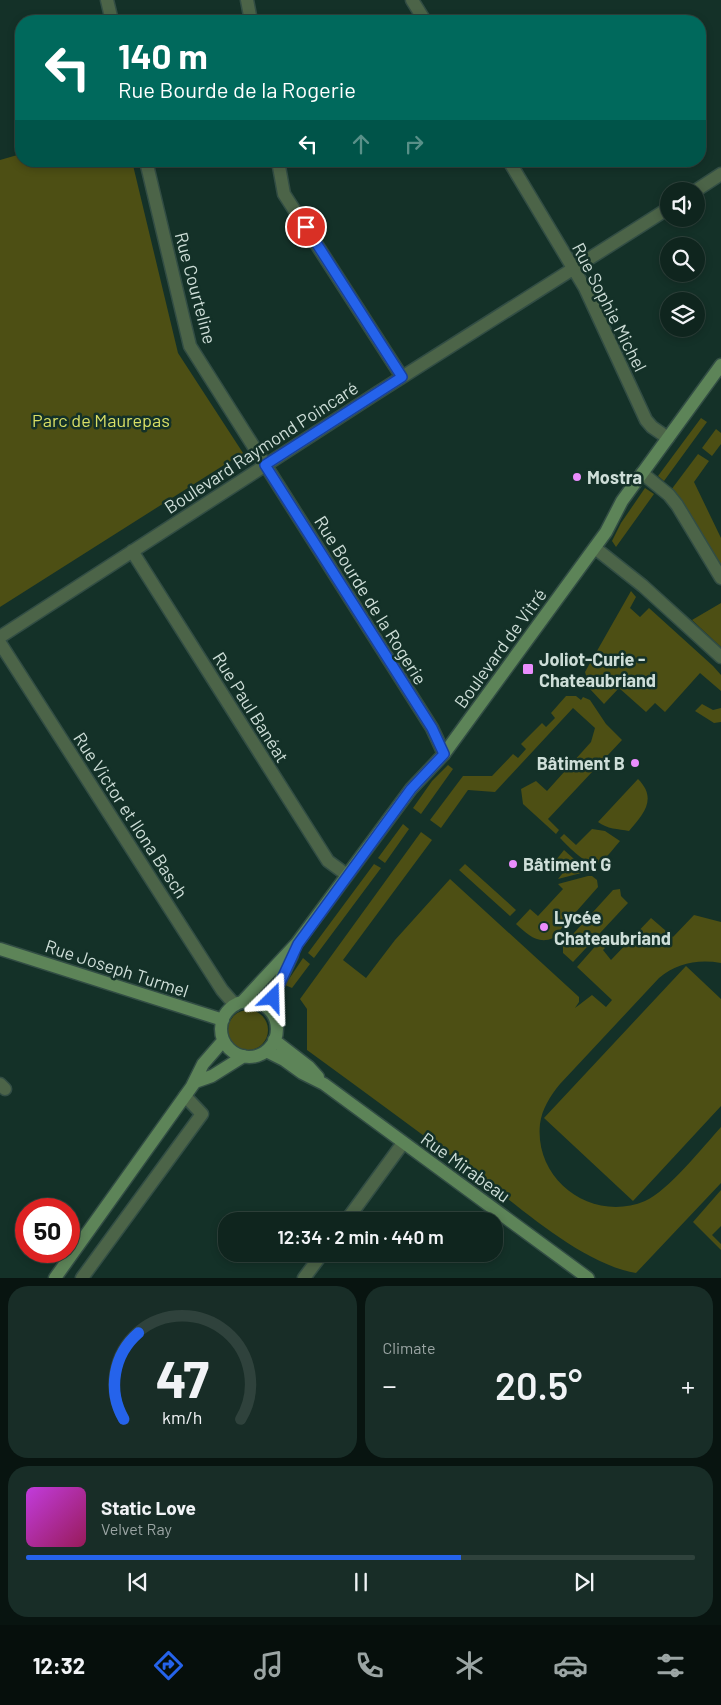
<!DOCTYPE html>
<meta charset="utf-8">
<style>
:root{--surface:#0f251e;--page:#182d27;--text:#f1f3f6;--muted:#9ba5a4;--line:#2f423c;--accent:#2563eb}
body{margin:0;font-family:Barlow,sans-serif;background:var(--page);color:var(--text);height:100vh;display:flex;flex-direction:column;font-size:19px;white-space:nowrap}
*{box-sizing:border-box;margin:0}
p{font-size:16px;color:var(--muted)}
.icon{flex:none;width:28px;height:28px;fill:none;stroke:currentColor;stroke-width:2;stroke-linecap:round;stroke-linejoin:round}
.map{position:relative;height:1278px;overflow:hidden}
.side{display:flex;flex-direction:column;gap:8px;padding:8px;background:#081410;flex:1}
.side>*{flex:none}
.top-card{position:absolute;left:15px;top:15px;width:691px;height:152px;border-radius:20px;box-shadow:0 2px 8px #0003,0 0 0 1px var(--line);background:#00695c;color:#fff;overflow:hidden}
.fabs{position:absolute;left:660px;top:182px;display:grid;gap:10px}
.fabs a{display:grid;place-items:center;width:45px;height:45px;border-radius:50%;background:var(--surface);box-shadow:0 2px 8px #0003,0 0 0 1px var(--line);font-size:25px}
.speed{position:absolute;left:15px;top:1198px;display:flex;gap:10px;font-size:25px;font-weight:700;text-align:center}
.speed>*{display:grid;place-content:center;width:65px;height:65px;border-radius:50%;background:var(--surface);box-shadow:0 2px 8px #0003,0 0 0 1px var(--line);line-height:1}
.speed .limit{border:8px solid #d22;background:#fff;color:#111}
.pin{position:absolute;display:grid;place-items:center;width:42px;height:42px;color:#fff;margin:-21px;border:2px solid #fff;border-radius:50%;box-shadow:0 1px 5px #0007}
.me{position:absolute;width:55px;margin:-28px;rotate:22deg;stroke-linejoin:round;filter:drop-shadow(0 0 4px #0008)}
.turn{display:flex;align-items:center;gap:18px;height:105px;padding:0 20px;font-size:22px}
.turn .icon{width:65px;height:65px;stroke-width:2.5}
.turn b{display:block;font-size:35px;line-height:42px}
.lanes{display:flex;align-items:center;height:48px;padding:0 20px;background:#0003;justify-content:center;gap:25px;direction:ltr}
.lanes .off{opacity:.35}
.big{font-size:38px;font-weight:600;line-height:1.1}
.side .widget{flex:1;display:flex;flex-direction:column;justify-content:center;gap:8px;min-width:0;padding:0 18px;border-radius:20px;background:var(--page)}
.side .dial{align-items:center;gap:0}
.dial svg{height:130px;overflow:visible;fill:none;stroke:var(--line);stroke-width:7;stroke-linecap:round;text-anchor:middle}
.dial text{fill:var(--text);stroke:none}
.song{display:flex;align-items:center;gap:15px}
.cover{width:60px;height:60px;border-radius:8px;background:linear-gradient(135deg,hsl(290 70% 55%),hsl(330 70% 35%))}
.played{height:5px;border-radius:2px;background:linear-gradient(90deg,var(--accent) 65%,var(--line) 65%)}
.keys{display:flex;justify-content:space-around;direction:ltr}
.heat{display:flex;justify-content:space-between;align-items:center;font-size:28px;direction:ltr}
.side .tiles{flex:1;display:grid;gap:8px;grid-template-columns:1fr 1fr}
.widget:last-child{grid-column:span 2}
.trip{position:absolute;left:218px;top:1212px;width:285px;height:50px;border-radius:20px;background:var(--surface);box-shadow:0 2px 8px #0003,0 0 0 1px var(--line);font-weight:600;line-height:50px;text-align:center}
.menu{display:flex;height:80px;justify-content:space-around;align-items:center;background:#060f0c;color:var(--muted)}
.menu .icon{width:35px;height:35px}
.menu .selected{color:var(--accent)}
.menu b{font-size:22px;color:var(--text)}
.map>svg:first-child{display:block}
.green{fill:#4d4f14}
.lines{fill:none;stroke-linecap:round;stroke-linejoin:round}
.street-casing{stroke:#324d44;stroke-width:15}
.secondary-casing{stroke:#324d44;stroke-width:15}
.street{stroke:#4c6448;stroke-width:12}
.secondary{stroke:#5d8458;stroke-width:12}
.route-casing{stroke:#184099;stroke-width:12}
.route{stroke:#2563eb;stroke-width:9}
.poi-dot{fill:#ea8dfd;stroke:#143128;stroke-width:2}
.labels{text-anchor:middle;dominant-baseline:central;stroke-width:5;stroke-linejoin:round;paint-order:stroke}
.street-label{font-size:18px;fill:#ceded8;stroke:#143128}
.park-label{font-size:18px;fill:#d9df65;stroke:#143128}
.poi-label{font-size:18px;font-weight:bold;fill:#ceded8;stroke:#143128;text-anchor:start}
</style>
<div class="map">
<svg width="721" height="1278" viewBox="0 0 721 1278">
<rect width="100%" height="100%" fill="#143128"/>
<path class="green" d="M21,154V161H132L178,353L243,453L0,607V160Z
M701,418L707,422L664,481L658,476Z
M716,429L721,433V444L712,456L702,448Z
M698,454L709,461L694,482L721,538V569L677,494L671,490Z
M645,488L654,494L616,547L612,541L621,523Z
M631,591L636,597L630,608L640,617L649,608L713,666L721,675V691L700,673L665,712L655,703L646,712L619,688L604,704L590,689L585,672Z
M721,603V647L692,620Z
M566,696H576L581,700L583,697L590,700L606,724L622,740L548,819L559,830L556,834L523,804L521,789L536,781L547,791L591,742L595,728L573,708L495,792L468,790L441,828L430,820L463,776H492L513,754L518,758L526,749L521,744L542,723L546,727L555,718L551,713Z
M702,704L713,710L721,708V722L714,723L695,711Z
M448,765L453,769L421,814L413,808L432,781Z
M638,779C658,799 643,815 629,831C618,829 607,829 598,822Z
M403,824L409,829L385,863L378,858Z
M592,829L605,831L620,841C614,848 606,859 598,863C588,868 567,845 560,838L564,834L576,845Z
M421,832L432,840L343,960L366,978L395,940L450,879L579,997V1002L575,1008L592,995L606,1007L612,1000L577,967L599,942L605,948L603,950L611,960L651,918L673,937L694,915L721,922V963C698,959 677,963 659,978L560,1084C550,1096 542,1109 540,1124C534,1181 593,1223 645,1201C668,1191 703,1147 721,1127V1183L636,1273C584,1264 527,1213 485,1181C426,1137 367,1094 307,1050V1009L300,999Z
M564,850L584,868L585,872L558,879L566,869L556,860Z
M374,864L381,868L314,958L308,953Z
M465,864L516,910L510,916L459,870Z
M588,876H592L597,880L598,887L553,938C538,945 527,934 516,924L530,909L538,916L563,889L558,884Z
M620,889L621,896L628,903L573,962L563,953V945L613,890Z
M303,958L310,964L292,988L285,985Z
M686,966L721,999V1106L633,1201L544,1118Z
M228 1030a20 20 0 1 1 40 0a20 20 0 1 1-40 0Z
M721,1190V1226L712,1235L721,1244V1250L693,1222Z"/>
<g class="lines">
<g class="street-casing">
<path id="street" d="M107,0L112,21
M247,0L251,21
M412,0L425,21
M146,161L190,346L432,728L444,754
M278,161L284,194L402,377
M509,161L585,288L646,420L652,427L668,438
M695,191L721,174
M642,473L669,495L677,505L721,578
M595,548L643,586L721,657
M132,551L328,861L347,875
M0,637L377,393L669,208
M0,643L222,990L235,1005
M0,1084L5,1089
M346,1221L403,1143
M82,1278L202,1114L185,1096
M304,1278L322,1254"/>
</g>
<g class="secondary-casing">
<path id="secondary" d="M0,949L223,1020
M221 1029a28 28 0 1 1 56 0a28 28 0 1 1-56 0Z
M242,1002L297,943L411,789L444,754L606,532L622,501L721,365
M272,1013L276,989L292,955
M274,1040L309,1067L318,1077
M266,1051L284,1060L302,1073L324,1084L588,1278
M192,1086L203,1064L223,1041
M55,1278L195,1082L212,1076L244,1056"/>
</g>
<use href="#street" class="street"/>
<use href="#secondary" class="secondary"/>
</g>
<g class="lines">
<g class="route-casing">
<path id="route" d="M273,998L298,944L411,789L444,754L432,728L265,465L402,377L306,227"/>
</g>
<use href="#route" class="route"/>
</g>
<g class="poi-dot">
<circle cx="577" cy="477" r="5"/>
<rect x="522" y="663" width="12" height="12" rx="2.5"/>
<circle cx="635" cy="763" r="5"/>
<circle cx="513" cy="864" r="5"/>
<circle cx="544" cy="927" r="5"/>
</g>
<g class="labels">
<g class="street-label">
<text transform="translate(196 288) rotate(75)">Rue Courteline</text>
<text transform="translate(610 307) rotate(63)">Rue Sophie Michel</text>
<text transform="translate(261 447) rotate(-33)">Boulevard Raymond Poincaré</text>
<text transform="translate(371 600) rotate(58)">Rue Bourde de la Rogerie</text>
<text transform="translate(500 648) rotate(-54)">Boulevard de Vitré</text>
<text transform="translate(251 707) rotate(58)">Rue Paul Banéat</text>
<text transform="translate(131 815) rotate(57)">Rue Victor et Ilona Basch</text>
<text transform="translate(117 968) rotate(18)">Rue Joseph Turmel</text>
<text transform="translate(466 1167) rotate(36)">Rue Mirabeau</text>
</g>
<g class="park-label">
<text x="101" y="420">Parc de Maurepas</text>
</g>
<g class="poi-label">
<text x="587" y="477">Mostra</text>
<text x="539" y="659">Joliot-Curie -<tspan x="539" dy="21">Chateaubriand</tspan></text>
<text x="625" y="763" text-anchor="end">Bâtiment B</text>
<text x="523" y="864">Bâtiment G</text>
<text x="554" y="917">Lycée<tspan x="554" dy="21">Chateaubriand</tspan></text>
</g>
</g>
</svg>
<div class="fabs">
<a><svg class="icon" aria-label="sound" viewBox="0 0 24 24"><path d="M4 9h4l5-4v14l-5-4H4zM17 9q2 3 0 6"/></svg></a>
<a><svg class="icon" aria-label="search" viewBox="0 0 24 24"><circle cx="10" cy="10" r="6"/><path d="M15 15l6 6"/></svg></a>
<a><svg class="icon" aria-label="layers" viewBox="0 0 24 24"><path d="M12 4l9 5-9 5-9-5zM3 14l9 5 9-5"/></svg></a>
</div>
<div class="speed"><div class="limit">50</div></div>
<div class="pin" style="left:306px;top:227px;background:#d93025"><svg class="icon" aria-label="arrive" viewBox="0 0 24 24"><path d="M6 21V4h12l-3 4 3 4H6"/></svg></div>
<svg class="me" style="left:273px;top:998px" viewBox="-20 -20 40 40"><path d="M0-17L14 15 0 8-14 15z" fill="#2563eb" stroke="#fff" stroke-width="4"/></svg>
<div class="trip">12:34 · 2 min · 440 m</div>
<div class="top-card">
<div class="turn"><svg class="icon" aria-label="left" viewBox="0 0 24 24"><path d="M17 20v-9H6M10 6l-5 5 5 5"/></svg><div><b>140 m</b>Rue Bourde de la Rogerie</div></div>
<div class="lanes"><svg class="icon" aria-label="left" viewBox="0 0 24 24"><path d="M17 20v-9H6M10 6l-5 5 5 5"/></svg><svg class="icon off" aria-label="ahead" viewBox="0 0 24 24"><path d="M12 20V5M6 11l6-6 6 6"/></svg><svg class="icon off" aria-label="right" viewBox="0 0 24 24"><path d="M7 20v-9h11M14 6l5 5-5 5"/></svg></div>
</div>
</div>
<section class="side">
<div class="tiles">
<div class="widget dial"><svg viewBox="0 0 100 80">
<path d="M14 69A42 42 0 1 1 86 69"/>
<path d="M14 69A42 42 0 0 1 23 16" stroke="#2563eb"/>
<text x="50" y="56" font-size="32" font-weight="700">47</text>
<text x="50" y="72" font-size="11">km/h</text>
</svg></div>
<div class="widget"><p>Climate</p>
<div class="heat"><a>−</a><b class="big">20.5°</b><a>+</a></div>
</div>
<div class="widget">
<div class="song"><i class="cover"></i><div><b>Static Love</b><p>Velvet Ray</p></div></div>
<div class="played"></div>
<div class="keys"><svg class="icon" aria-label="previous" viewBox="0 0 24 24"><path d="M18 5L8 12l10 7zM5 5v14"/></svg><svg class="icon" aria-label="pause" viewBox="0 0 24 24"><path d="M8 5v14M16 5v14"/></svg><svg class="icon" aria-label="next" viewBox="0 0 24 24"><path d="M6 5l10 7-10 7zM19 5v14"/></svg></div>
</div>
</div>
</section>
<nav class="menu">
<b>12:32</b>
<svg class="icon selected" aria-label="directions" viewBox="0 0 24 24"><path d="M12 3l9 9-9 9-9-9zM9 14v-3h6M13 9l2 2-2 2"/></svg>
<svg class="icon" aria-label="music" viewBox="0 0 24 24"><path d="M9 18V5l10-2v13"/><circle cx="6" cy="18" r="3"/><circle cx="16" cy="16" r="3"/></svg>
<svg class="icon" aria-label="phone" viewBox="0 0 24 24"><path d="M5 4h4l2 5-3 2q2 4 5 5l2-3 5 2v4C11 20 4 13 5 4z"/></svg>
<svg class="icon" aria-label="climate" viewBox="0 0 24 24"><path d="M12 3v18M4 7l16 10M4 17L20 7"/></svg>
<svg class="icon" aria-label="car" viewBox="0 0 24 24"><path d="M5 17H2v-5l4-1 3-4h7l3 4 3 1v5h-3M9 17h6M6 11h13"/><circle cx="7" cy="17" r="2"/><circle cx="17" cy="17" r="2"/></svg>
<svg class="icon" aria-label="filters" viewBox="0 0 24 24"><path d="M4 7h16M4 17h16"/><circle cx="9" cy="7" r="2"/><circle cx="15" cy="17" r="2"/></svg>
</nav>
